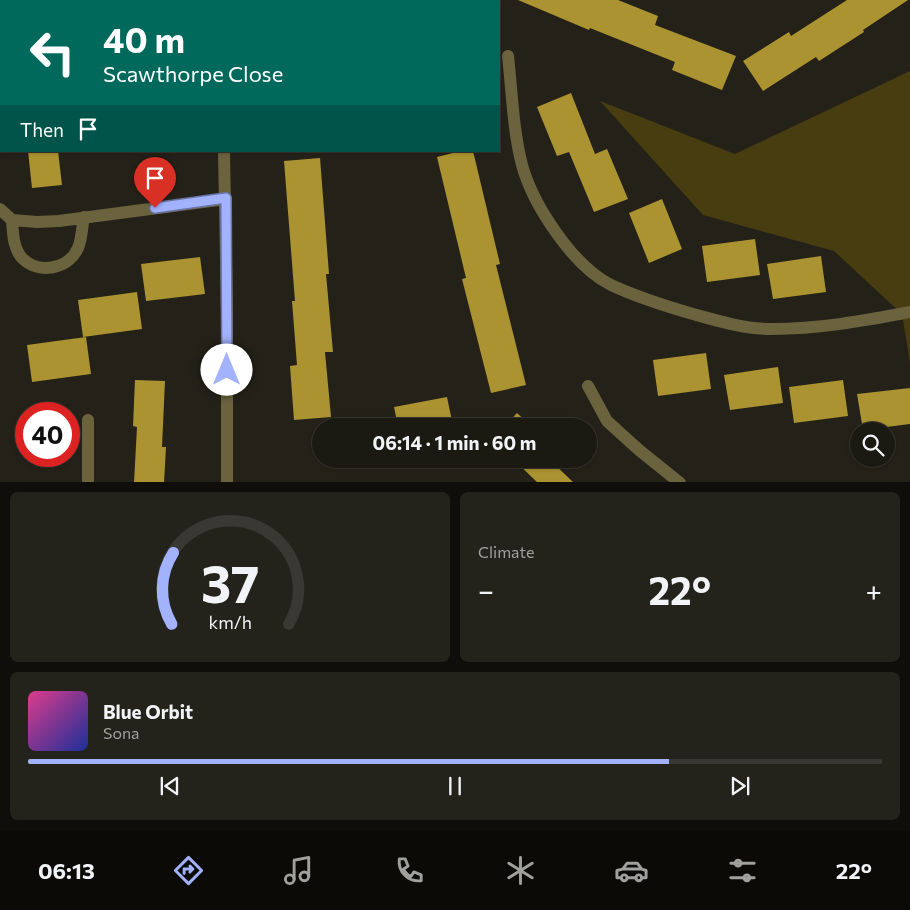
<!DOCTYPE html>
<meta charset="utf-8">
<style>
:root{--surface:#1b1a12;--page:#24231b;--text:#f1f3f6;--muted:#a0a19f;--line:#393832;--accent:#a2b2fd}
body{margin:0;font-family:Commissioner,sans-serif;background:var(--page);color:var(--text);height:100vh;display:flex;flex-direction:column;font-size:19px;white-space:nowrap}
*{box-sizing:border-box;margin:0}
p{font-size:16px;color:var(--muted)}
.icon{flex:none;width:28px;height:28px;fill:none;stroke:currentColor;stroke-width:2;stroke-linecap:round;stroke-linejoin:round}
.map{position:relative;height:482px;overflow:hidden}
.sheet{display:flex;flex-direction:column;gap:10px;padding:10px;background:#0f0e0a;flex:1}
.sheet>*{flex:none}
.guide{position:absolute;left:0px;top:0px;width:500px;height:152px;box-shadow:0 1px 4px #0004,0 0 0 1px var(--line);background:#00695c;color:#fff;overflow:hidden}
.controls{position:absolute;left:850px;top:422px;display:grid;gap:10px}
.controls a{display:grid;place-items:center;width:45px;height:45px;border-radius:50%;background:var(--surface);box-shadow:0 1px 4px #0004,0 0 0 1px var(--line);font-size:25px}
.speed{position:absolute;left:15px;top:402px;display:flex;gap:10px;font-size:25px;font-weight:700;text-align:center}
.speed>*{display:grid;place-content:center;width:65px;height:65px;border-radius:50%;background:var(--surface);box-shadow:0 1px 4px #0004,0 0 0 1px var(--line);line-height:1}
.speed .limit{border:8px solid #d22;background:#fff;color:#111}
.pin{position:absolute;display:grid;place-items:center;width:42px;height:42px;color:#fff;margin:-51px -21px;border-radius:50% 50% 50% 0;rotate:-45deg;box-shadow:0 0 5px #0007}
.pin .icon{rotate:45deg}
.me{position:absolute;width:55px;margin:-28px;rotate:0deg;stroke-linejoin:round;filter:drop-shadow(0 0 4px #0008)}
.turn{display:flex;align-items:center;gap:18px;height:105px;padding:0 20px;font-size:22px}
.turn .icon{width:65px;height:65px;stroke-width:2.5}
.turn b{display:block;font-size:35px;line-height:42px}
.then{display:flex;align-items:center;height:48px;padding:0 20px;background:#0003;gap:10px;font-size:19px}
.big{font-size:38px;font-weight:700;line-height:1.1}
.sheet .tile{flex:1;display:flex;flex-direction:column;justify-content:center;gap:8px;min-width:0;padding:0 18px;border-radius:8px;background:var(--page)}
.sheet .dial{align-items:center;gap:0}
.dial svg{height:130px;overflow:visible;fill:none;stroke:var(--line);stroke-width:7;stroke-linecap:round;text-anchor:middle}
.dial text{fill:var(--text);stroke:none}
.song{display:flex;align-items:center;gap:15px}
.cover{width:60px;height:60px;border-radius:8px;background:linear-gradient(135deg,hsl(330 70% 55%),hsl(230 70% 35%))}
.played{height:5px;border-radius:2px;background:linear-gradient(90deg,var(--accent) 75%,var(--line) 75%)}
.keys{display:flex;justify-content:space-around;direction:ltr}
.heat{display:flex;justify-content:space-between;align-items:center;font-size:28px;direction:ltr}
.sheet .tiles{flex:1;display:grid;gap:10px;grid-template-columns:1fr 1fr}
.tile:last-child{grid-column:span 2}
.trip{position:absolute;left:312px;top:418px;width:285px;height:50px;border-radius:25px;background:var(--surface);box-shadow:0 1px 4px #0004,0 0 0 1px var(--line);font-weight:700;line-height:50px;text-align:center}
.dock{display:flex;height:80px;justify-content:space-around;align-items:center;background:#0b0a07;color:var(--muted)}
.dock .icon{width:35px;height:35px}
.dock .current{color:var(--accent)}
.dock b{font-size:22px;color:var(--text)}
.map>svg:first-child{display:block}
.green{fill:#483d11}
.building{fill:#ac9331}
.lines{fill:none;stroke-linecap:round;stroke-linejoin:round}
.minor{stroke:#6b623e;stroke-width:12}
.route-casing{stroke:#6974a4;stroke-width:12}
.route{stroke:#a2b2fd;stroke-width:9}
</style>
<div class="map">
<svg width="910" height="483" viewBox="0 0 910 483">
<rect width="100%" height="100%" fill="#242218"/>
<path class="green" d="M910,71V363L902,314L834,251L703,215L600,101L735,154Z"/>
<path class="building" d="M518,0H618L658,16L655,25L736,56L722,90L672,70L675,62L590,28L589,30Z
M847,0H908L863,30L864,32L819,61L816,57L763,91L743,61L789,32L791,36Z
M571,93L595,154L607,149L628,199L594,212L569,152L557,156L537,107Z
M28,151H58L62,185L32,188Z
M461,151H473L500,264L496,265L526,385L491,393L462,279L466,278L437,157Z
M320,158L329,274H326L333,352H325L331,417L294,420L290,366L297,365L292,301H295L284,161Z
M662,199L682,249L649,263L629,213Z
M755,239L760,275L707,282L702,246Z
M821,256L826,292L773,299L767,264Z
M200,257L205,294L146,301L141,264Z
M137,292L142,329L83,337L78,300Z
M86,337L91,374L32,382L27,345Z
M706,353L711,389L658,396L653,360Z
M778,367L783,403L730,410L724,375Z
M135,380L165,381L162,447H166L164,483H134L137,427L133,426Z
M843,380L848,416L794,423L789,387Z
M910,388V424L863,430L857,394Z
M447,397L453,426H398L394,407Z
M517,413L531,426H505Z
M513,459H549L574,483H538Z"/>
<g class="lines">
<path class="minor" d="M221,0V1
M508,56C512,92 513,130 522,165C533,205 573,266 611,285C637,297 665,306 693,314C718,321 745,329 771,329C818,329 864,321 910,312
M224,151L227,314V483
M0,209L12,220L37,222L59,221L226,199
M12,220C13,233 13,248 22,258C38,275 69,269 78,248C82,239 82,226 84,217
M588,386L607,421L639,450L680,483
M88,483V420"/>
</g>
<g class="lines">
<g class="route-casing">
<path id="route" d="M155,208L226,198L227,370"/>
</g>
<use href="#route" class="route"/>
</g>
</svg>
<div class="controls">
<a><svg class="icon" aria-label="search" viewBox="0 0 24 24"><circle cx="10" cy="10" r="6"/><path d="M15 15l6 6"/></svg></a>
</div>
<div class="speed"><div class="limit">40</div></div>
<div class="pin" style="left:155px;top:208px;background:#d93025"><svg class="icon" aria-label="arrive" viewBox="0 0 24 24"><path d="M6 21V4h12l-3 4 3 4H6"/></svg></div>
<svg class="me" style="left:227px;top:370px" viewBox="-20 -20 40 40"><circle r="19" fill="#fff"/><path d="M0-13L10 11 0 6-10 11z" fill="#a2b2fd"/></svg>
<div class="trip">06:14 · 1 min · 60 m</div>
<div class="guide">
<div class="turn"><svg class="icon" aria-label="left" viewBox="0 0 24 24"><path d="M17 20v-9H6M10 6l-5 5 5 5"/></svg><div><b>40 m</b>Scawthorpe Close</div></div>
<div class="then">Then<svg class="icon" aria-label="arrive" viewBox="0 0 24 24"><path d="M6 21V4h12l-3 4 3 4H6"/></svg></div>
</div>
</div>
<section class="sheet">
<div class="tiles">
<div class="tile dial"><svg viewBox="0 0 100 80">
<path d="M14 69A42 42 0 1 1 86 69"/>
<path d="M14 69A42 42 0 0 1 15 25" stroke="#a2b2fd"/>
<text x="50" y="56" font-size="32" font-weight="700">37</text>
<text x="50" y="72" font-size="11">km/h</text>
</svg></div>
<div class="tile"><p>Climate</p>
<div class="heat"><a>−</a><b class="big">22°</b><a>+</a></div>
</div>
<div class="tile">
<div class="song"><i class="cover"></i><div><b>Blue Orbit</b><p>Sona</p></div></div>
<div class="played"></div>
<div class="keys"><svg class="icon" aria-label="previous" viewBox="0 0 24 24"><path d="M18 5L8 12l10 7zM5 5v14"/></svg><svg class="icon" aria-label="pause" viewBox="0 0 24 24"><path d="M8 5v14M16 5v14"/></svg><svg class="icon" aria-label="next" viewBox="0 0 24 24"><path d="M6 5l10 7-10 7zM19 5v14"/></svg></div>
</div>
</div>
</section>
<nav class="dock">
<b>06:13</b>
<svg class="icon current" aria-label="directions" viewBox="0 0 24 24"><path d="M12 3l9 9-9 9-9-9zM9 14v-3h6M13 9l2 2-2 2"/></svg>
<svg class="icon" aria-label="music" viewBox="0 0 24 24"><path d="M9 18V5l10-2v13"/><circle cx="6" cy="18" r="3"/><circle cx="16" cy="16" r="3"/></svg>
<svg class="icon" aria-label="phone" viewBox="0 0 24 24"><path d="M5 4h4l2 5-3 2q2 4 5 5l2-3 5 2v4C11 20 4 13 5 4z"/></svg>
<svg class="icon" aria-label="climate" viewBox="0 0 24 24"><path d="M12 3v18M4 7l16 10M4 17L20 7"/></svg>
<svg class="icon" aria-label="car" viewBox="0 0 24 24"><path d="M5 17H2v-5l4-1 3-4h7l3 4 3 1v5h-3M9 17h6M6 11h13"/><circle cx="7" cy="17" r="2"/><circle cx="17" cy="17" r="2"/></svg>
<svg class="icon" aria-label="filters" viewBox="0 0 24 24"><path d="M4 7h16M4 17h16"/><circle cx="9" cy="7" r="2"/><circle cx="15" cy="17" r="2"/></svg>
<b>22°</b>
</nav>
